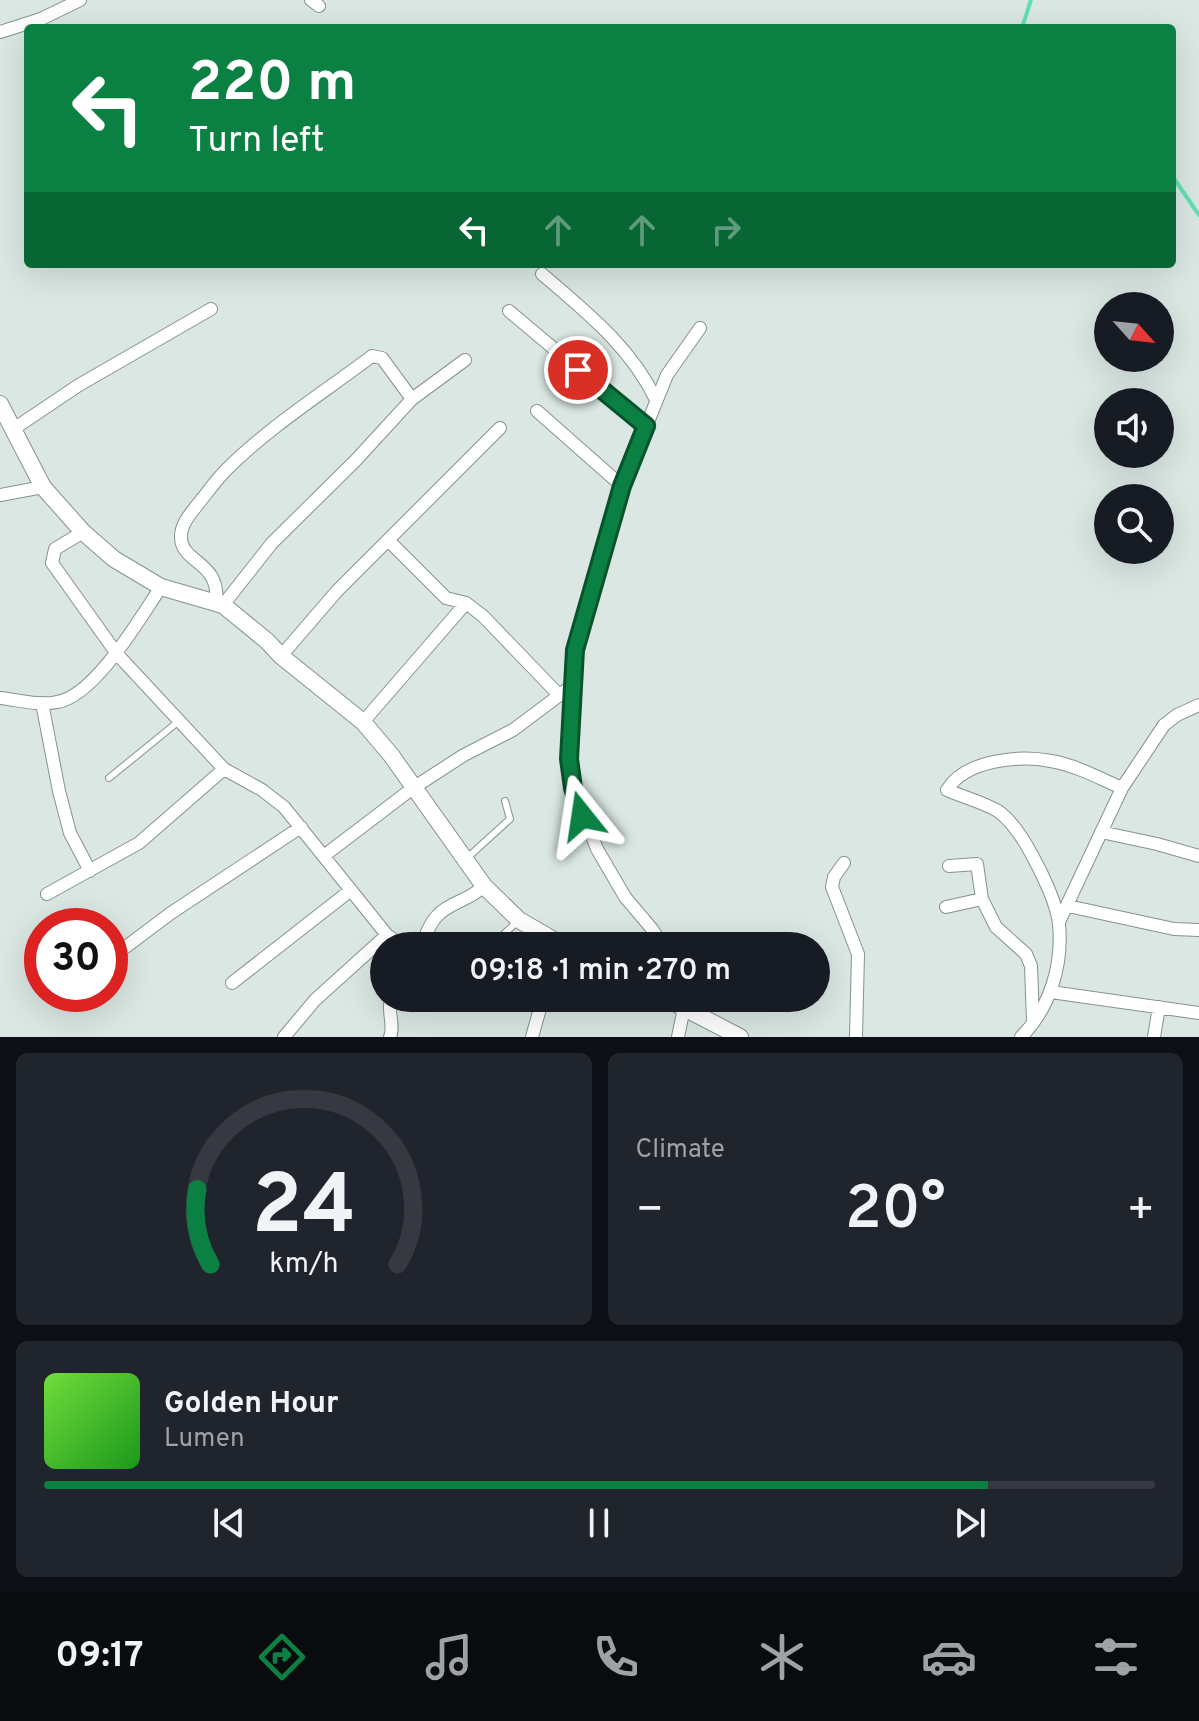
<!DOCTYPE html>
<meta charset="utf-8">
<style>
:root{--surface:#171b24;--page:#20242c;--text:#f1f3f6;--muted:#9ea1a6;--line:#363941;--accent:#0b8043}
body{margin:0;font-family:Overpass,sans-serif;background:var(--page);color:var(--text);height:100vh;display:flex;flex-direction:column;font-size:30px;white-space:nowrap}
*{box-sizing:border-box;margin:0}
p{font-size:26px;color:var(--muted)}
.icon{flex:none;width:44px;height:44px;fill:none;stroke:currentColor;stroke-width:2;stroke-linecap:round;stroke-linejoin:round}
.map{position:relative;height:1037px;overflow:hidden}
.side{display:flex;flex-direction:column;gap:16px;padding:16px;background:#0d0f14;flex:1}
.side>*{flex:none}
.guide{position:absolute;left:24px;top:24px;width:1152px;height:244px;border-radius:8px;box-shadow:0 8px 32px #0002;background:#0b8043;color:#fff;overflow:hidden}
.needle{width:52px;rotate:117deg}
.fabs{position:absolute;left:1094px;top:292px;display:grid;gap:16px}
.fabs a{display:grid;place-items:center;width:80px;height:80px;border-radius:50%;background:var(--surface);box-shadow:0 8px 32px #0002;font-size:40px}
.speed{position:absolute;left:24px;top:908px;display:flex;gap:16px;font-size:40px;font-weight:700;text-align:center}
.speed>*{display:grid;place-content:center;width:104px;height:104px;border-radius:50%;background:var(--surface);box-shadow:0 8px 32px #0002;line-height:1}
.speed .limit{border:12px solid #d22;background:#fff;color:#111}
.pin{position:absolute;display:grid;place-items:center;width:68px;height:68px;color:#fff;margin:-34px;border:4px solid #fff;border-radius:50%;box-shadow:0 2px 8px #0007}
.me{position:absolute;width:88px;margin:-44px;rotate:345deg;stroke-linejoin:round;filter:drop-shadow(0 0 6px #0008)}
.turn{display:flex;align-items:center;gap:28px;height:168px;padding:0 32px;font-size:36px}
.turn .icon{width:104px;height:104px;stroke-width:2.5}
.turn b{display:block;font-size:56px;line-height:68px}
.lanes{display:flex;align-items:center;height:76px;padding:0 32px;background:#0003;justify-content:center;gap:40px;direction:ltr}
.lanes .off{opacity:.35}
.big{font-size:60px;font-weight:600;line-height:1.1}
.side .tile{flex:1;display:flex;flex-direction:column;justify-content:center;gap:12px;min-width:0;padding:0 28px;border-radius:12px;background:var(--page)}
.side .dial{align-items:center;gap:0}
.dial svg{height:208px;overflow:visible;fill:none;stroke:var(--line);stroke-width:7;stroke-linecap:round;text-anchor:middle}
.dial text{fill:var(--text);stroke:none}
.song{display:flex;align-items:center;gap:24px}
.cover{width:96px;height:96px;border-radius:12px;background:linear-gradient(135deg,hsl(100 70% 55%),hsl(120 70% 35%))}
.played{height:8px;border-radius:4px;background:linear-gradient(90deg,var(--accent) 85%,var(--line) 85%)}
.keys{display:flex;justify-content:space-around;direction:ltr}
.heat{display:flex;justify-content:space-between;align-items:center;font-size:44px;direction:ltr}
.side .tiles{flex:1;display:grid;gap:16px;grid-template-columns:1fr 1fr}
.tile:last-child{grid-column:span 2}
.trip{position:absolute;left:370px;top:932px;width:460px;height:80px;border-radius:40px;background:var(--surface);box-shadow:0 8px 32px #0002;font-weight:600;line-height:80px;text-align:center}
.tabs{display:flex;height:128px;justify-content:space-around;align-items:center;background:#090b0e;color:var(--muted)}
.tabs .icon{width:56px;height:56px}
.tabs .current{color:var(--accent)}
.tabs b{font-size:36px;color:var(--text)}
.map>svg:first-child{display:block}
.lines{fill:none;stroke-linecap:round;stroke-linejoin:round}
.stream{stroke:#61e0b5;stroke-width:4}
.service-casing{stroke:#86928d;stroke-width:8}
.minor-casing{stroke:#86928d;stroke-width:14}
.tertiary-casing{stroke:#86928d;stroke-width:18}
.service{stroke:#fff;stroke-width:6}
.minor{stroke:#fff;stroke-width:12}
.tertiary{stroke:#fff;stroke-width:16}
.route-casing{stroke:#07532c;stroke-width:20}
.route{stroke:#0b8043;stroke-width:14}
</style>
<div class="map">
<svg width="1199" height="1037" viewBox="0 0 1199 1037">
<rect width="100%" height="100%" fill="#dae7e2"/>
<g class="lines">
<path class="stream" d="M1022,28L1031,0
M1172,172L1175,180L1199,215"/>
<g class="service-casing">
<path id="service" d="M109,778L179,721
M466,859L510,819L505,801
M491,946L519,920"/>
</g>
<g class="minor-casing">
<path id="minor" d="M311,0L319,6
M0,32L41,19L80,0
M542,274C585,311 631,347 656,400
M509,311L646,426
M537,411L622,486
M12,430L79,385L211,309
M0,495L43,487
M83,532L55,549L52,563L117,654L224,769L262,790L284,807L387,935L403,946
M388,540L446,598L466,603L483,616L559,695
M216,603C221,560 180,564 181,536C181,524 191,513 198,504C207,493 216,480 226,470C269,427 323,393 372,356L382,358L412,399
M223,605L272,543L356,460L412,399L465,360
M281,656L337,591L500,428
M0,698C18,700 39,706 57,702C95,696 140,618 161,587
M42,703L59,791L70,833L90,871
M363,722L466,603
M1101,832L1157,844L1199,856
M325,855L413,788L464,755L513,730L573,685
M844,863L834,877L832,887L858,954L856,1037
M949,866L977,864L982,899L996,927L1026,954L1031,966L1033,1022
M47,894L139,843L224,769
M1068,906L1174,929L1199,930
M946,907L982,899
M1059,922L1122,788L1164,725L1177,715L1199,705
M421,946C425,937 429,925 436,917C449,902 469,901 484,886
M663,946L652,929L625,897L597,849L573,788L569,759L575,650L622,486L667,375L700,328
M115,955L171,913L301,827
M232,983L351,890
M1051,992L1199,1013
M284,1037L315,1000L387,935
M390,1037C395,1025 387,1013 391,998
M532,1037L543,998
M678,1037L684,1008
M1021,1037C1050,1008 1063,965 1059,924C1057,904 1042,873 1032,855C1024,840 1012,821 998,811C983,802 963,797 947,790C965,760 1018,755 1051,761C1075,765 1099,778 1122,788
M1154,1037L1159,1007"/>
</g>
<g class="tertiary-casing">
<path id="tertiary" d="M0,404L43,487L83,532L114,559L161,587L223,605L267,641L281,656L363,722L391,755L484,886L519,920L564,946
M665,998L740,1037"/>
</g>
<use href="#service" class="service"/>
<use href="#minor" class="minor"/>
<use href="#tertiary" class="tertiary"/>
</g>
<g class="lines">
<g class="route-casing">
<path id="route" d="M578,370L646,426L622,486L575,650L569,759L573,788L582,816"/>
</g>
<use href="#route" class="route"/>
</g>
</svg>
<div class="fabs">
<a><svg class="needle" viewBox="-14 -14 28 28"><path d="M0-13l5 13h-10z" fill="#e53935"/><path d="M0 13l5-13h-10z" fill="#9ea1a6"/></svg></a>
<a><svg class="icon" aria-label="sound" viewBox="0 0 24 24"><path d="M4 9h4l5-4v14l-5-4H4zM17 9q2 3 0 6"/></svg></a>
<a><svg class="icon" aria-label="search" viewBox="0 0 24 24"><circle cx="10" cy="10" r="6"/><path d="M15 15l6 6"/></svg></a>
</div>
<div class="speed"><div class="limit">30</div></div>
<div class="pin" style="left:578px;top:370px;background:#d93025"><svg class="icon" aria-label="arrive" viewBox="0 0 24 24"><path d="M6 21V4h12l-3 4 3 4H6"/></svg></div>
<svg class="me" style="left:582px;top:816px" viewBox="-20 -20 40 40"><path d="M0-17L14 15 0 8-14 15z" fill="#0b8043" stroke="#fff" stroke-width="4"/></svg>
<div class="trip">09:18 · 1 min · 270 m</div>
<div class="guide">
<div class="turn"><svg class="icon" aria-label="left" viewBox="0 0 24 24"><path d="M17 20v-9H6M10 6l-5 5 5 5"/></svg><div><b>220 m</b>Turn left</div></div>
<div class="lanes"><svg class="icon" aria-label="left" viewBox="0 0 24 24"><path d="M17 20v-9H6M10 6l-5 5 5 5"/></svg><svg class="icon off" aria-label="ahead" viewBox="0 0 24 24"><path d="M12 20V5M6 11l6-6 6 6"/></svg><svg class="icon off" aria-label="ahead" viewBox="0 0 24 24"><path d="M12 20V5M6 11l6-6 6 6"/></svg><svg class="icon off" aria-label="right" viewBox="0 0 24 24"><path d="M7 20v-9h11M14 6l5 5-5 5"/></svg></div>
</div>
</div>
<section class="side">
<div class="tiles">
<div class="tile dial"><svg viewBox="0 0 100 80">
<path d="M14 69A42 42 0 1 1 86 69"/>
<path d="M14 69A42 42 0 0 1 9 40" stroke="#0b8043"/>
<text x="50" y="56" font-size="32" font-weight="700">24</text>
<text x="50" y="72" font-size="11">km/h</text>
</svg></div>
<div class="tile"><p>Climate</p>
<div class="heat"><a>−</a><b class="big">20°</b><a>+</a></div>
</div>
<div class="tile">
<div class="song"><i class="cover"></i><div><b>Golden Hour</b><p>Lumen</p></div></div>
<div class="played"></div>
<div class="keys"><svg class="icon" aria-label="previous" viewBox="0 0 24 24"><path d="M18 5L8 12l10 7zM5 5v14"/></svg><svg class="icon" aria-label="pause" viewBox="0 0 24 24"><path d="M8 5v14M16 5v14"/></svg><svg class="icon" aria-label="next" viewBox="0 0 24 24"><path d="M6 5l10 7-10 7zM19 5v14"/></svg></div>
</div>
</div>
</section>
<nav class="tabs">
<b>09:17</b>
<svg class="icon current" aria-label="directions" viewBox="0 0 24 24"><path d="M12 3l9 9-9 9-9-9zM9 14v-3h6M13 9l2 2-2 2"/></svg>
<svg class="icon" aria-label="music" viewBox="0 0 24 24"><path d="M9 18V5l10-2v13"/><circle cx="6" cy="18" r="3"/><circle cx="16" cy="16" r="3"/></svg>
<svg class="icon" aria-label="phone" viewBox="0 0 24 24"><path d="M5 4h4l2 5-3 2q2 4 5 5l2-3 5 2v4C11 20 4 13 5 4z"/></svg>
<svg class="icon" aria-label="climate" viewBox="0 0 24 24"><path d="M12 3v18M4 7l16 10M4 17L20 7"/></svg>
<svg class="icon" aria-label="car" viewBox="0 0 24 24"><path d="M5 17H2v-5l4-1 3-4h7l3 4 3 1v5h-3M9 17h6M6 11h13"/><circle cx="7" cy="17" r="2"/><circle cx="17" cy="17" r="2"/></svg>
<svg class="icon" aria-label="filters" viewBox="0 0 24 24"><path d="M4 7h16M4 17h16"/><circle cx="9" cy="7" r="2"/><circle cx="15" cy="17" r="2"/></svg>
</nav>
